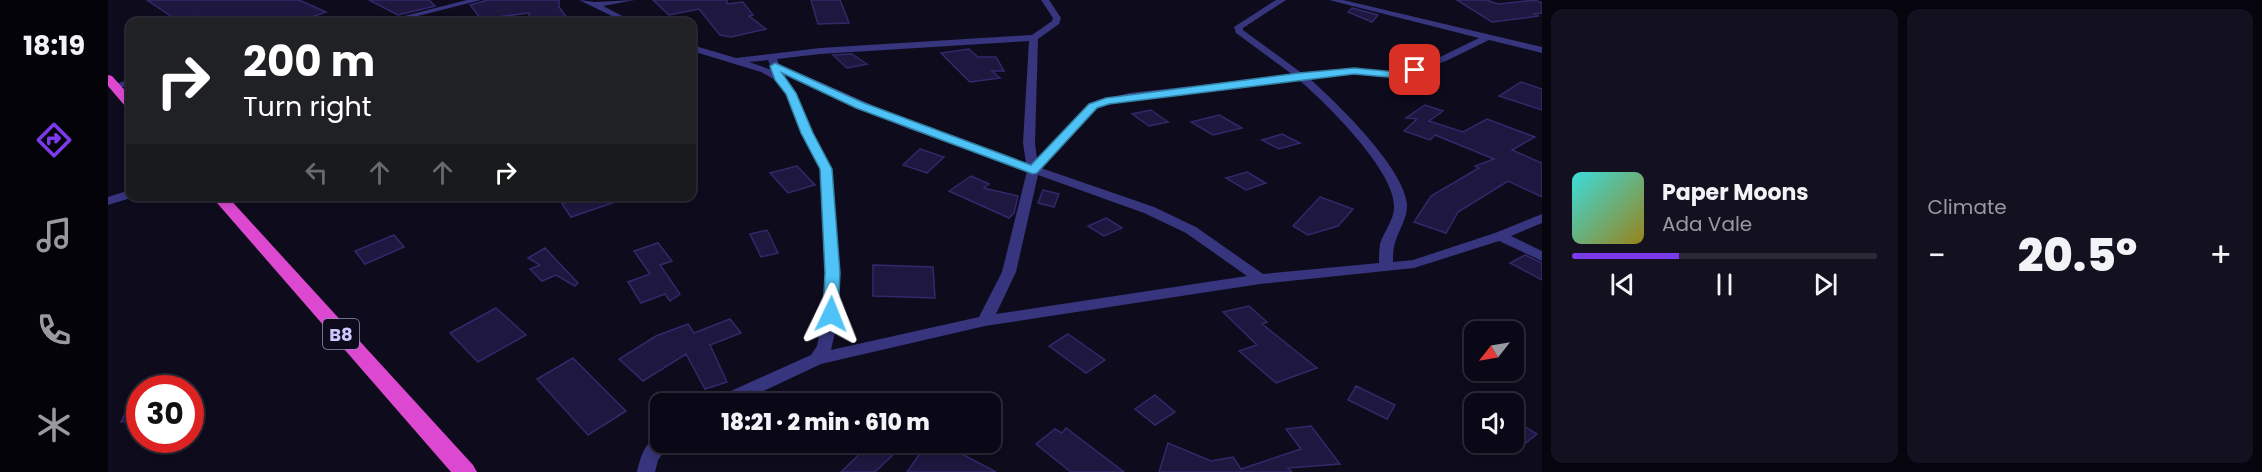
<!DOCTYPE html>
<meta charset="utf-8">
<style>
:root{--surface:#0a0816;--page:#13111f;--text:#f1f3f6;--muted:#999aa1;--line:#2a2935;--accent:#7c3aed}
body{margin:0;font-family:Poppins,sans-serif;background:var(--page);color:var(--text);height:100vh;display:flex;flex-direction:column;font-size:22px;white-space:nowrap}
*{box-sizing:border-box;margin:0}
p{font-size:20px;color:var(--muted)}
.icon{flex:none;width:33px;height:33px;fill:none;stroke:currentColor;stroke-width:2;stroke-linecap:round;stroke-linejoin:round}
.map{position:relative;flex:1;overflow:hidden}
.details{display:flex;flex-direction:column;gap:9px;padding:9px;background:#06040c;width:720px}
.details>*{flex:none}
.top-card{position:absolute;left:18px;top:18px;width:570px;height:183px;border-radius:12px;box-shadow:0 3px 9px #0003,0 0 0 2px var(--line);background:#202124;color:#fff;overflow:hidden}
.needle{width:39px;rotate:239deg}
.controls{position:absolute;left:1356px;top:321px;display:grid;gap:12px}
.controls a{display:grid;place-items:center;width:60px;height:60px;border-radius:12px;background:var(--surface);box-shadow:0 3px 9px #0003,0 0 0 2px var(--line);font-size:30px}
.speed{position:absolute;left:18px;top:375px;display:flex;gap:12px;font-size:30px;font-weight:700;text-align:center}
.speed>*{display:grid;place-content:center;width:78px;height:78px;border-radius:50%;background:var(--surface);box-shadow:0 3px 9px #0003,0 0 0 2px var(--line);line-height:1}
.speed .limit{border:9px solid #d22;background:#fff;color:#111}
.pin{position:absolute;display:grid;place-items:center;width:51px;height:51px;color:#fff;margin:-26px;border-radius:12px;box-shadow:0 3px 9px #0006}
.me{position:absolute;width:66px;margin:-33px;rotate:2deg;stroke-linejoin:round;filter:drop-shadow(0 0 4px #0008)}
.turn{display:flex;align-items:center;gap:21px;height:126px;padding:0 18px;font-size:27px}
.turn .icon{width:78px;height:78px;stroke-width:2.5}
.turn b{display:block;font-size:42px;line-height:51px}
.lanes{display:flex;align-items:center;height:57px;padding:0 18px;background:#0003;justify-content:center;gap:30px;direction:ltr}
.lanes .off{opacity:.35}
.big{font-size:45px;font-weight:800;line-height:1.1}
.details .card{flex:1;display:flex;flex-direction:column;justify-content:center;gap:9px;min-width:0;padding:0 21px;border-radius:12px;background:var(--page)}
.song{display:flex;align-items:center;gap:18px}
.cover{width:72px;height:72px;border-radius:9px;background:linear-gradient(135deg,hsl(180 70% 55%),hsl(50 70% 35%))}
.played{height:6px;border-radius:3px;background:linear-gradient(90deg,var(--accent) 35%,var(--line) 35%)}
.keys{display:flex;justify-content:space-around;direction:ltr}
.heat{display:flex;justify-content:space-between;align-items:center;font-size:33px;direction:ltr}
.details .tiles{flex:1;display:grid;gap:9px;grid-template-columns:repeat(2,1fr)}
.trip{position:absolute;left:542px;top:393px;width:351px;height:60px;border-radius:12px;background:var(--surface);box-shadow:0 3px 9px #0003,0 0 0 2px var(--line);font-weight:800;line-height:60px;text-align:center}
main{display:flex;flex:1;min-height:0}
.menu{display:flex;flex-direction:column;width:108px;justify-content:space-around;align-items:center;background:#040309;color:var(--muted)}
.menu .icon{width:42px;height:42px}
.menu .current{color:var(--accent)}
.menu b{font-size:27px;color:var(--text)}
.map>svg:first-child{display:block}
.building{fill:#1e173f;stroke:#34286b;stroke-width:1.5}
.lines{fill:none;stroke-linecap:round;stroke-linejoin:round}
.minor{fill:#36357d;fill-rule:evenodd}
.trunk{fill:#dc49d0;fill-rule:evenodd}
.route{fill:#4fc3f7;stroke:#337fa1;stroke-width:1.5}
.labels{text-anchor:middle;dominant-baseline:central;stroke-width:6;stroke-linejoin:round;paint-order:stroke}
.shield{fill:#0e0b1d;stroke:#948fbb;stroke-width:1.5}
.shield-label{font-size:18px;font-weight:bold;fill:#cdc8ff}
</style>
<main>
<nav class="menu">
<b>18:19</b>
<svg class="icon current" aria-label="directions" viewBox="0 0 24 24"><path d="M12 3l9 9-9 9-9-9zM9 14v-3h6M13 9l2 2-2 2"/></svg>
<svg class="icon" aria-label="music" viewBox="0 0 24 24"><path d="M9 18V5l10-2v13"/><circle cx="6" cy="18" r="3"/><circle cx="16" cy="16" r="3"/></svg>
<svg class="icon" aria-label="phone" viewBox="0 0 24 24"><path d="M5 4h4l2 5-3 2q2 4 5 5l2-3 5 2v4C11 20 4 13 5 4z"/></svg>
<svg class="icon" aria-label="climate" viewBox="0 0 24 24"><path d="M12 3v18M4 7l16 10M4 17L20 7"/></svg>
</nav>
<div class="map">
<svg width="1434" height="472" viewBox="0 0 1434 472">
<rect width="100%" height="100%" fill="#0e0b1d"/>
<path class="building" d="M39,0H191L218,12L190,22H99L87,16L70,21Z
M261,0H321L327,6L290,15Z
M380,0H451V7L462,22H422L421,13L373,19L362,5Z
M545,0H619V4L635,2L645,15L641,16L658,29L623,37L612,35L591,9L561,15Z
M703,0H732L741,23L710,24Z
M1349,0H1378L1390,4L1427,0L1434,3V13L1425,14L1431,16L1384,22Z
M1244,8L1270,15L1264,22L1240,12Z
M861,49L870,57H888L896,71H884L892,78L862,82L833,53Z
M744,54L759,64L739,68L725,55Z
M1413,82L1434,89V110L1391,96Z
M1317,105L1335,111L1321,121L1355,132L1379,119L1427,137L1404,150L1434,163V197L1400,181L1350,212L1338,233L1306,222L1323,196L1371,168L1367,166L1386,159L1327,135L1322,140L1296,131L1309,119L1298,118Z
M1043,110L1060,122L1041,126L1024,114Z
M1111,115L1134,128L1105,135L1083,122Z
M1174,134L1192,143L1171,149L1154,140Z
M812,149L836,157L819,173L795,165Z
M689,166L707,185L680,193L662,173Z
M1139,172L1158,183L1138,190L1118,178Z
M863,176L881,184L876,188L910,196L906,213L901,218L841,191Z
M935,190L951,194L946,207L930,203Z
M477,196H515L516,199L463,217L454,204Z
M1212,197L1245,209L1230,226L1200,235L1185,226Z
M998,218L1014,228L996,236L980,226Z
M659,230L670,253L653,257L642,234Z
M286,235L296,247L257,264L247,251Z
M550,243L564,261L552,265L572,294L562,301L557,294L533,303L520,282L542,274L526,251Z
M437,248L470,283L467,286L448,275L434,281L422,269L432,265L420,258Z
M1417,255L1434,263V280L1402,263Z
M765,265L825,267L827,298L765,296Z
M1141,306L1159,322L1154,324L1209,368L1168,383L1131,351L1149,345L1115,312Z
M388,308L418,335L370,362L342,333Z
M622,319L633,333L602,345L619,382L597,389L578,354L535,381L511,359L548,336L580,324L586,333Z
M960,334L997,360L978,373L941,346Z
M465,358L518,411L480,435L429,379Z
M1248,386L1287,405L1279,419L1240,400Z
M1047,395L1067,412L1047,425L1027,409Z
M32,404V418L13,422L20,407Z
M1406,420L1429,434L1415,445L1406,439Z
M1203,426L1232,464L1180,468L1184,472H1051L1060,443L1103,461L1125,457L1133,469L1193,449L1178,429Z
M958,428L1016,472H963L928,444L947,429L954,433Z
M764,442H779L790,450L767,472H733Z
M820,442H831L888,472H799Z"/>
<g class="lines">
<path class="minor" d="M359,0H373L286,22H273Z
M471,0L487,2L527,0L495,6L526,22H516Z
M933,0H941L953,18L951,24L930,39L927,143L929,159L981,104L1021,93L1185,75L1128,33L1126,27L1168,0H1178L1135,28V30L1195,74L1246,68L1289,72L1332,57L1371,38L1221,0H1235L1434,47V53L1381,40L1338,61L1290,78L1246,74L1202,79C1229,103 1296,168 1299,204C1300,218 1290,231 1287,243C1285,249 1285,256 1285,262L1305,260L1387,233L1434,214V223L1403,236L1434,251V261L1391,241L1306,268L1152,284L877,326L713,364L628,404H603L605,399L703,355L709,346L715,314L717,273L712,169L693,133L678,94L669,81L653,72L584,51V45L628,58L712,48L924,35L944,21L945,18ZM921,41L915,143L918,163L809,125L671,64L669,59L712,54ZM660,60L664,70L641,62ZM674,73L801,129L919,171L894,272L871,317L723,350L731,314V273L724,169L705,133L688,94ZM1191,80C1218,103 1285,169 1286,205C1287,219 1276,231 1272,244C1271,250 1271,257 1271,263L1155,274L1088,227L1046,207L933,168L989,108L1022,99ZM930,175L1036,213L1078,233L1139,276L888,314L908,272Z
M22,79V85L7,89L2,86Z
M22,190V196L26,197L0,205V197Z
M552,435V442H563L550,460L547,472H529C532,458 537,441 552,435Z"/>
<path class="trunk" d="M0,75L4,76L22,96V107L17,106L0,86Z
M103,196H119L365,465L369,472H343Z"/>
</g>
<path class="route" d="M667,63L756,103L923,165L981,104L998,98L1191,73L1246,68L1289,72L1307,67L1312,70L1290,78L1246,74L1001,104L989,108L929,173L925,174L748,108L674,73L688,93L705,133L724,169L732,273L730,314L723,320L715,314L717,273L712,169L693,133L678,94L667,80L662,66Z"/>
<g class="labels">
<rect class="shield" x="215" y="319" width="36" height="30" rx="4.5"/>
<g class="shield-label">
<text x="233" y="334">B8</text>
</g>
</g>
</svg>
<div class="controls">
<a><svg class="needle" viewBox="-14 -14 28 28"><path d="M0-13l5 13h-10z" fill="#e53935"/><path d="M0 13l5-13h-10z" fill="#999aa1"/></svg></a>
<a><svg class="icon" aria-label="sound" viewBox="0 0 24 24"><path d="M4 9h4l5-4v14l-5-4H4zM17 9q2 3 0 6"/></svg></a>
</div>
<div class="speed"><div class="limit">30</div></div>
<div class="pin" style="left:1307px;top:70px;background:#d93025"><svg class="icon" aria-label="arrive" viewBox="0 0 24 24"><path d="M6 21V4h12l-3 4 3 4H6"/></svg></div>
<svg class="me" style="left:723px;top:314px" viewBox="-20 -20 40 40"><path d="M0-17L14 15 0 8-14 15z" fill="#4fc3f7" stroke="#fff" stroke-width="4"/></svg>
<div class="trip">18:21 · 2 min · 610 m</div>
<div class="top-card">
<div class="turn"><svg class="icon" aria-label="right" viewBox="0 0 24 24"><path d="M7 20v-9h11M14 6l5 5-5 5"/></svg><div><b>200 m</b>Turn right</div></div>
<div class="lanes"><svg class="icon off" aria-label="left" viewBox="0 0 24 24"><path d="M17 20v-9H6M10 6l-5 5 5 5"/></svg><svg class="icon off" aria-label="ahead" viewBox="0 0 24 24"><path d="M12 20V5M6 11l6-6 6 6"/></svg><svg class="icon off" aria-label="ahead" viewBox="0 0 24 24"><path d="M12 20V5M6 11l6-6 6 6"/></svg><svg class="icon" aria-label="right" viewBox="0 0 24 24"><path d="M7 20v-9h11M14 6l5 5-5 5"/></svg></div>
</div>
</div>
<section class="details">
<div class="tiles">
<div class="card">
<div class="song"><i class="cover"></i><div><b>Paper Moons</b><p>Ada Vale</p></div></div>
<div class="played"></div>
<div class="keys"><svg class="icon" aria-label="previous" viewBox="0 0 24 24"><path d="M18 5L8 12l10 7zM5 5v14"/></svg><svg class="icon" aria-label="pause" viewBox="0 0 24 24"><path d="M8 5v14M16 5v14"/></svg><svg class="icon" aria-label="next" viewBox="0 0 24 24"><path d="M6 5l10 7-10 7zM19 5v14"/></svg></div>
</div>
<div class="card"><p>Climate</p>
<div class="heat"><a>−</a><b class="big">20.5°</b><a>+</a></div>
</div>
</div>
</section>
</main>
